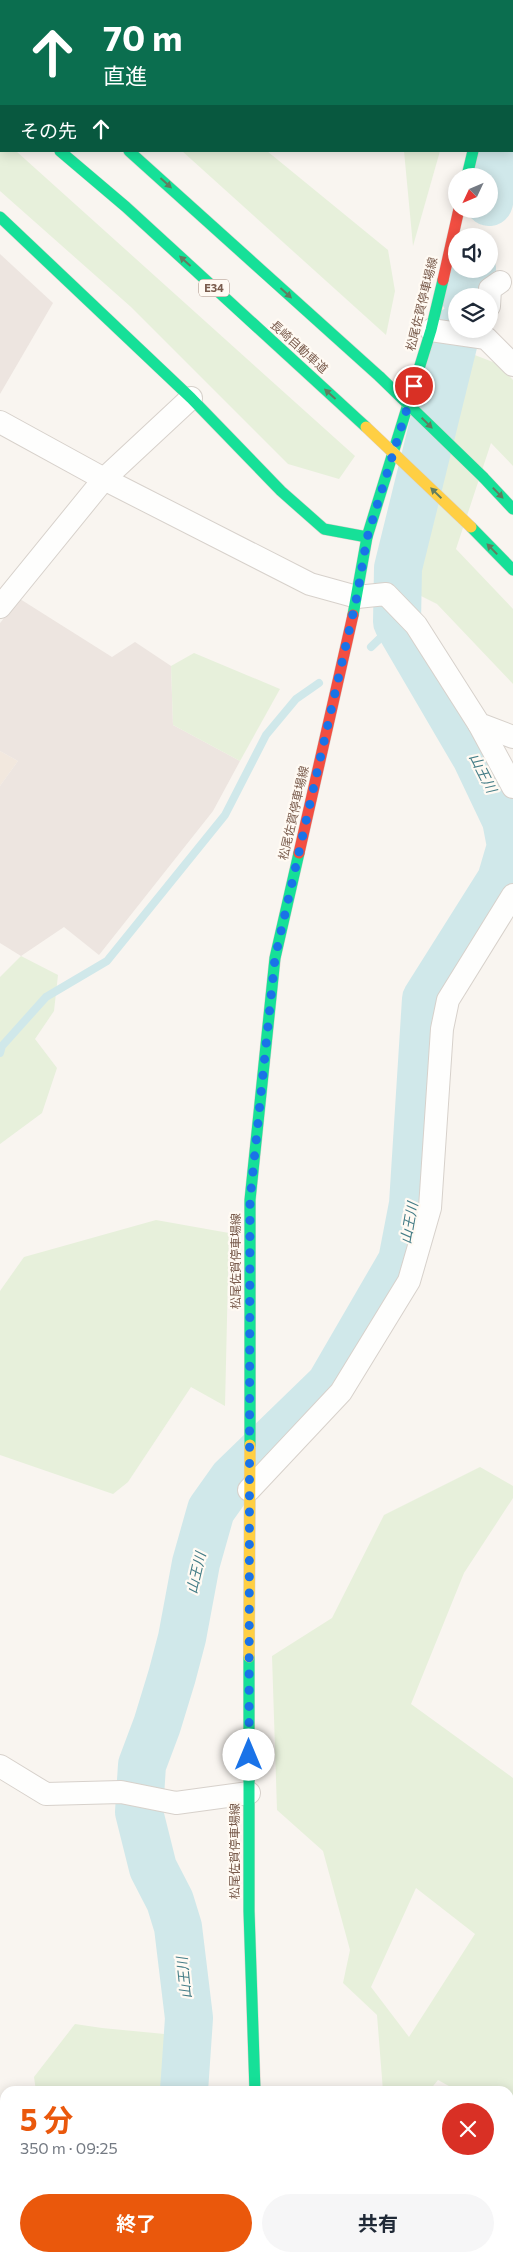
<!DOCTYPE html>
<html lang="ja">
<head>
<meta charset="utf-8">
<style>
  :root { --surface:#fff; --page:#f6f6f7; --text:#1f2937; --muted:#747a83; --accent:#ea580c }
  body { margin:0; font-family:Commissioner,"Noto Sans JP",sans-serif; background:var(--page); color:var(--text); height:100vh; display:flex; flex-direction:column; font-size:19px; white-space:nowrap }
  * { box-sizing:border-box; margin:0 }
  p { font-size:16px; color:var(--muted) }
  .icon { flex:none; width:28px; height:28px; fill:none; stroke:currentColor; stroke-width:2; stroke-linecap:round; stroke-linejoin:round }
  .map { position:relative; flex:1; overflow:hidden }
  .panel { position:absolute; left:0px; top:2086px; width:514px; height:176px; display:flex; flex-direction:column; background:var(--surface); border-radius:15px 15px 0 0; box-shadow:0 2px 12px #0003 }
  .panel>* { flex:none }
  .top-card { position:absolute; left:0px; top:0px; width:514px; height:152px; box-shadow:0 2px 12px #0003; background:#0b6e4f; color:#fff; overflow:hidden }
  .needle { width:32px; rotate:226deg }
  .buttons { position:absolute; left:448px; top:168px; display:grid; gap:10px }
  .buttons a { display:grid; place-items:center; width:50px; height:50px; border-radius:50%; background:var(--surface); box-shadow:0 2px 12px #0003; font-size:25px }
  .pin { position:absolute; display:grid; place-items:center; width:42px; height:42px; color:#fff; margin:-21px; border:2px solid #fff; border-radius:50%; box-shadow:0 1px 5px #0007 }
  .me { position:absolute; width:55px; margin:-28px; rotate:0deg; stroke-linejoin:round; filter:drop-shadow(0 0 4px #0008) }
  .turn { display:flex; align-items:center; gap:18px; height:105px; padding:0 20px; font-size:22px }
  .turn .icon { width:65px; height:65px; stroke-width:2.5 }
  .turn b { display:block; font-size:35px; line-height:42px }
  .then { display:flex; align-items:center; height:48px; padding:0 20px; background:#0003; gap:10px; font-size:19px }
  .round { display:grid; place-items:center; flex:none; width:52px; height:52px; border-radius:26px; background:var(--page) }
  .overview { display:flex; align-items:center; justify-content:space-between; height:85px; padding:0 20px }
  h1 { font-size:30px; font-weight:700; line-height:38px; color:var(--accent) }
  .button { display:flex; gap:10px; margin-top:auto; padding:10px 20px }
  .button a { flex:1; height:58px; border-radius:30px; background:var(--accent); color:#fff; font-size:20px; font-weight:700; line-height:58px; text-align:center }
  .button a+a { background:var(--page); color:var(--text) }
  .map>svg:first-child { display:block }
  .residential { fill:#f2e8de }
  .industrial { fill:#ede5e0 }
  .green { fill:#e7f0db; fill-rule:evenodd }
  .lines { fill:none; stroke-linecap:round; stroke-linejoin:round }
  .stream { stroke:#d0e8ea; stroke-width:8 }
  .river { stroke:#d0e8ea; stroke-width:48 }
  .street-tunnel { stroke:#d9cfc7; stroke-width:22; stroke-dasharray:22 11; stroke-linecap:butt }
  .street-casing { stroke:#d7d1cb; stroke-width:24 }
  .fast-casing { stroke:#d9d2cb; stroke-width:12 }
  .slow-casing { stroke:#d9d2cb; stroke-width:12 }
  .jam-casing { stroke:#d9d2cb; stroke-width:12 }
  .street { stroke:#fefefd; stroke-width:22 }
  .fast { stroke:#16e098; stroke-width:11 }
  .slow { stroke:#ffcf43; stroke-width:11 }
  .jam { stroke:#f24e42; stroke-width:11 }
  .fast-bridge-casing { stroke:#dad1cc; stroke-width:12; stroke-linecap:butt }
  .slow-bridge-casing { stroke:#dad1cc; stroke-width:12; stroke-linecap:butt }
  .fast-bridge { stroke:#16e098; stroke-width:11 }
  .slow-bridge { stroke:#ffcf43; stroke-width:11 }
  .oneway { fill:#617d60 }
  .route { stroke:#1a73e8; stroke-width:9; stroke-dasharray:0 16.2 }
  .labels { text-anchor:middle; stroke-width:4.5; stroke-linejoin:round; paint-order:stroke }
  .shield { fill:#fffaf3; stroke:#a28b7f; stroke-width:1 }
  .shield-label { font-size:11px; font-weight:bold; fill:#7a5c4d }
  .street-label { font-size:12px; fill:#7a5c4d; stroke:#fffaf3 }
  .water-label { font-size:14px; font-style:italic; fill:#437c86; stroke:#fffaf3 }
</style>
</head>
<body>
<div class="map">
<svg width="513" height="2262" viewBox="0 0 513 2262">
  <rect width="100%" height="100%" fill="#f9f5f0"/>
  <!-- residential -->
  <polygon class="residential" points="0,751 18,761 0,786"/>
  <!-- industrial -->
  <g class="industrial">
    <polygon points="0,254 53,303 0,394"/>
    <polygon points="20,599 112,657 135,642 171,666 173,725 240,761 213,811 99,955 64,927 21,956 0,943 0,786 18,761 0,751 0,623"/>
  </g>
  <!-- green -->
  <g class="green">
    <polygon points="0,137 1,151 16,151 355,456 339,479 288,464 131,307 0,191"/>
    <polygon points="182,151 267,151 388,250 395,291 386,335"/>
    <polygon points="404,151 440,151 413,246"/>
    <polygon points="467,352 498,364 513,380 513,466 491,443 456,549 513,609 513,684 437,604 407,589"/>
    <polygon points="194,653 280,689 240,761 173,725 171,666"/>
    <polygon points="21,956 58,975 54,1011 35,1039 57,1068 42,1113 0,1144 0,977"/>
    <polygon points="156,1220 229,1233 225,1406 191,1387 128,1482 113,1494 0,1455 0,1291 24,1257"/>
    <path d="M 480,1467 L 513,1486 L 513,1498 L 464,1573 L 411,1704 L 513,1778 L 513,2122 L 509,2120 L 509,2091 L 458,2091 L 438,2080 L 429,2091 L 383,2091 L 377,2015 L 343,1983 L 350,1950 L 323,1851 L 277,1810 L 272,1656 L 332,1618 L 384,1515 ZM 416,1888 L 475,1934 L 409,2037 L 371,1987 Z"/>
    <polygon points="75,2024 102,2028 175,2035 171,2091 36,2091 34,2077"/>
    <rect x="60" y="2258" width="99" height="4"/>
  </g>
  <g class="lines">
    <!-- stream -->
    <g class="stream">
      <polyline points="371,647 397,622"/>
      <polyline points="0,1053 2,1046 46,997 107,961 225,815 266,735 296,699 319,683"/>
    </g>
    <!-- river -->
    <g class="river">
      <polyline points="512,106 513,104"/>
      <polyline points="489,202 501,151"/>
      <polyline points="465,296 472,269"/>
      <polyline points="184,2091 189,2018 178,1927 170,1901 153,1868 139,1812 142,1765 157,1725 172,1676 182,1638 196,1563 211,1510 233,1479 330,1385 402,1261 413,1204 426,999 501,880 511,846 506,820 476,757 397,622 398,568 457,329"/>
      <polyline points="177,2262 177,2258"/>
    </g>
    <!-- street-tunnel -->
    <polyline class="street-tunnel" points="32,1 33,0"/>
    <!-- street casing -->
    <g class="street-casing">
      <g id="street">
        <polyline points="489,306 490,289 500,282"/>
        <polyline points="431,330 486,338 513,365"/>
        <polyline points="0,422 104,479 310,584 357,597 386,594 416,625 479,724 513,737"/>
        <polyline points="0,607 104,479 191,398"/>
        <polyline points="479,724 513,787"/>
        <polyline points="249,1490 341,1392 409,1281 430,1208 442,1029 448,1000 513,895"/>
        <polyline points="0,1766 46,1794 121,1792 176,1803 249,1793"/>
      </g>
    </g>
    <!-- fast casing -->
    <g class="fast-casing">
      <g id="fast">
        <polyline points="0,42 1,43"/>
        <polyline points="0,100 1,101"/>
        <polyline points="60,151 126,207 366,427"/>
        <polyline points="129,151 380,377"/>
        <polyline points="467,176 473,151"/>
        <polyline points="0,217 191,398 281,491 324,529 367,537"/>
        <polyline points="483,477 513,509"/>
        <polyline points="471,527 513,570"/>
        <polyline points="353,615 367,537 431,330 443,280"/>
        <polyline points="250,1445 250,1200 275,958 299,853"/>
        <polyline points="249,1657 249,1911 255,2091"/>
        <polyline points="285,2258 289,2262"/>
      </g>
    </g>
    <!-- slow casing -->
    <g class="slow-casing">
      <polyline id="slow" points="249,1657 250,1445"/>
    </g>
    <!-- jam casing -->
    <g class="jam-casing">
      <g id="jam">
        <polyline points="507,1 508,0"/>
        <polyline points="443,280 459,209"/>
        <polyline points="299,853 353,615"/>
      </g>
    </g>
    <!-- street -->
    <use href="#street" class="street"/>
    <!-- fast -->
    <use href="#fast" class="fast"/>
    <!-- slow -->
    <use href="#slow" class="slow"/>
    <!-- jam -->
    <use href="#jam" class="jam"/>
    <!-- fast-bridge casing -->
    <g class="fast-bridge-casing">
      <polyline id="fast-bridge" points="380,377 483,477"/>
    </g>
    <!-- slow-bridge casing -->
    <g class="slow-bridge-casing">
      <polyline id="slow-bridge" points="366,427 471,527"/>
    </g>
    <!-- fast-bridge -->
    <use href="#fast-bridge" class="fast-bridge"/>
    <!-- slow-bridge -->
    <use href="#slow-bridge" class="slow-bridge"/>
  </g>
  <!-- one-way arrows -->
  <defs><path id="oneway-solid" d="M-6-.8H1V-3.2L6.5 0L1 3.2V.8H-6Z" transform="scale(1.25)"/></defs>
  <g class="oneway">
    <use href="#oneway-solid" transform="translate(166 183) rotate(42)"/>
    <use href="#oneway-solid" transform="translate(185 261) rotate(-138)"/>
    <use href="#oneway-solid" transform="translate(286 293) rotate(42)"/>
    <use href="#oneway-solid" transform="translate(330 394) rotate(-138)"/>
    <use href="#oneway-solid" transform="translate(427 423) rotate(44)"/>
    <use href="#oneway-solid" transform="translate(436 493) rotate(-136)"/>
    <use href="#oneway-solid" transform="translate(498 493) rotate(46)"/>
    <use href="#oneway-solid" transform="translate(492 549) rotate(-134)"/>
  </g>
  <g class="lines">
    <!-- route -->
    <polyline class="route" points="249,1755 250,1200 275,958 357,596 367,538 414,386"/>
  </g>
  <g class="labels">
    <!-- shield labels -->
    <rect class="shield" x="199" y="279.5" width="30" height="17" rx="4"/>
    <g class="shield-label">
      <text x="214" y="292">E34</text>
    </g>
    <!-- street labels -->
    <g class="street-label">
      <text transform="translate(422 304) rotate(-76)" y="4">松尾佐賀停車場線</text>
      <text transform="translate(299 347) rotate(42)" y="4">長崎自動車道</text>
      <text transform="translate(294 813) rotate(-77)" y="4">松尾佐賀停車場線</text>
      <text transform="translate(236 1261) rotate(-90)" y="4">松尾佐賀停車場線</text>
      <text transform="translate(235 1851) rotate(-90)" y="4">松尾佐賀停車場線</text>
    </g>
    <!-- water labels -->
    <g class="water-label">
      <text transform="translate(483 773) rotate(63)" y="5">山王川</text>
      <text transform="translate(409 1223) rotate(-80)" y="5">山王川</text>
      <text transform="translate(196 1573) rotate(-77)" y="5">山王川</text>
      <text transform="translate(184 1978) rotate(-96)" y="5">山王川</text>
    </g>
  </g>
</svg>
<div class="buttons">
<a><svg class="needle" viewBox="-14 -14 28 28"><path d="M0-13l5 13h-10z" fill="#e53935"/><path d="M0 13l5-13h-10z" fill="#747a83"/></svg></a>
<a><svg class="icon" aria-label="sound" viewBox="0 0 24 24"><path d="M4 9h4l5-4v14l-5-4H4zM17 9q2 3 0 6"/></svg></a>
<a><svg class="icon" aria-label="layers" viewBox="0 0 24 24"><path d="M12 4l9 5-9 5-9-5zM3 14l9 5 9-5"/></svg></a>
</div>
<div class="pin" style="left:414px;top:386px;background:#d93025"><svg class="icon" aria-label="arrive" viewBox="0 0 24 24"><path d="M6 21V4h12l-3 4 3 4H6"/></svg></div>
<svg class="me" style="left:249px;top:1755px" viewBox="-20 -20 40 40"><circle r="19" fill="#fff"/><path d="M0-13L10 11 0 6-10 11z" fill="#1a73e8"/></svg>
<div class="top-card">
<div class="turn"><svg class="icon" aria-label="ahead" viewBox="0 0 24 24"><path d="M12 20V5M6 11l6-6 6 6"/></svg><div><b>70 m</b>直進</div></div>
<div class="then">その先<svg class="icon" aria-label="ahead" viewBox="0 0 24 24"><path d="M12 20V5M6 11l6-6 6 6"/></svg></div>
</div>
<section class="panel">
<div class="overview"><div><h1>5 分</h1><p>350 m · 09:25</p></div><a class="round" style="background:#d93025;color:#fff"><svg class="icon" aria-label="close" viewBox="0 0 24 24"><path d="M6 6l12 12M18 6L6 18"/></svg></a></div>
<div class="button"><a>終了</a><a>共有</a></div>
</section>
</div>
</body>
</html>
